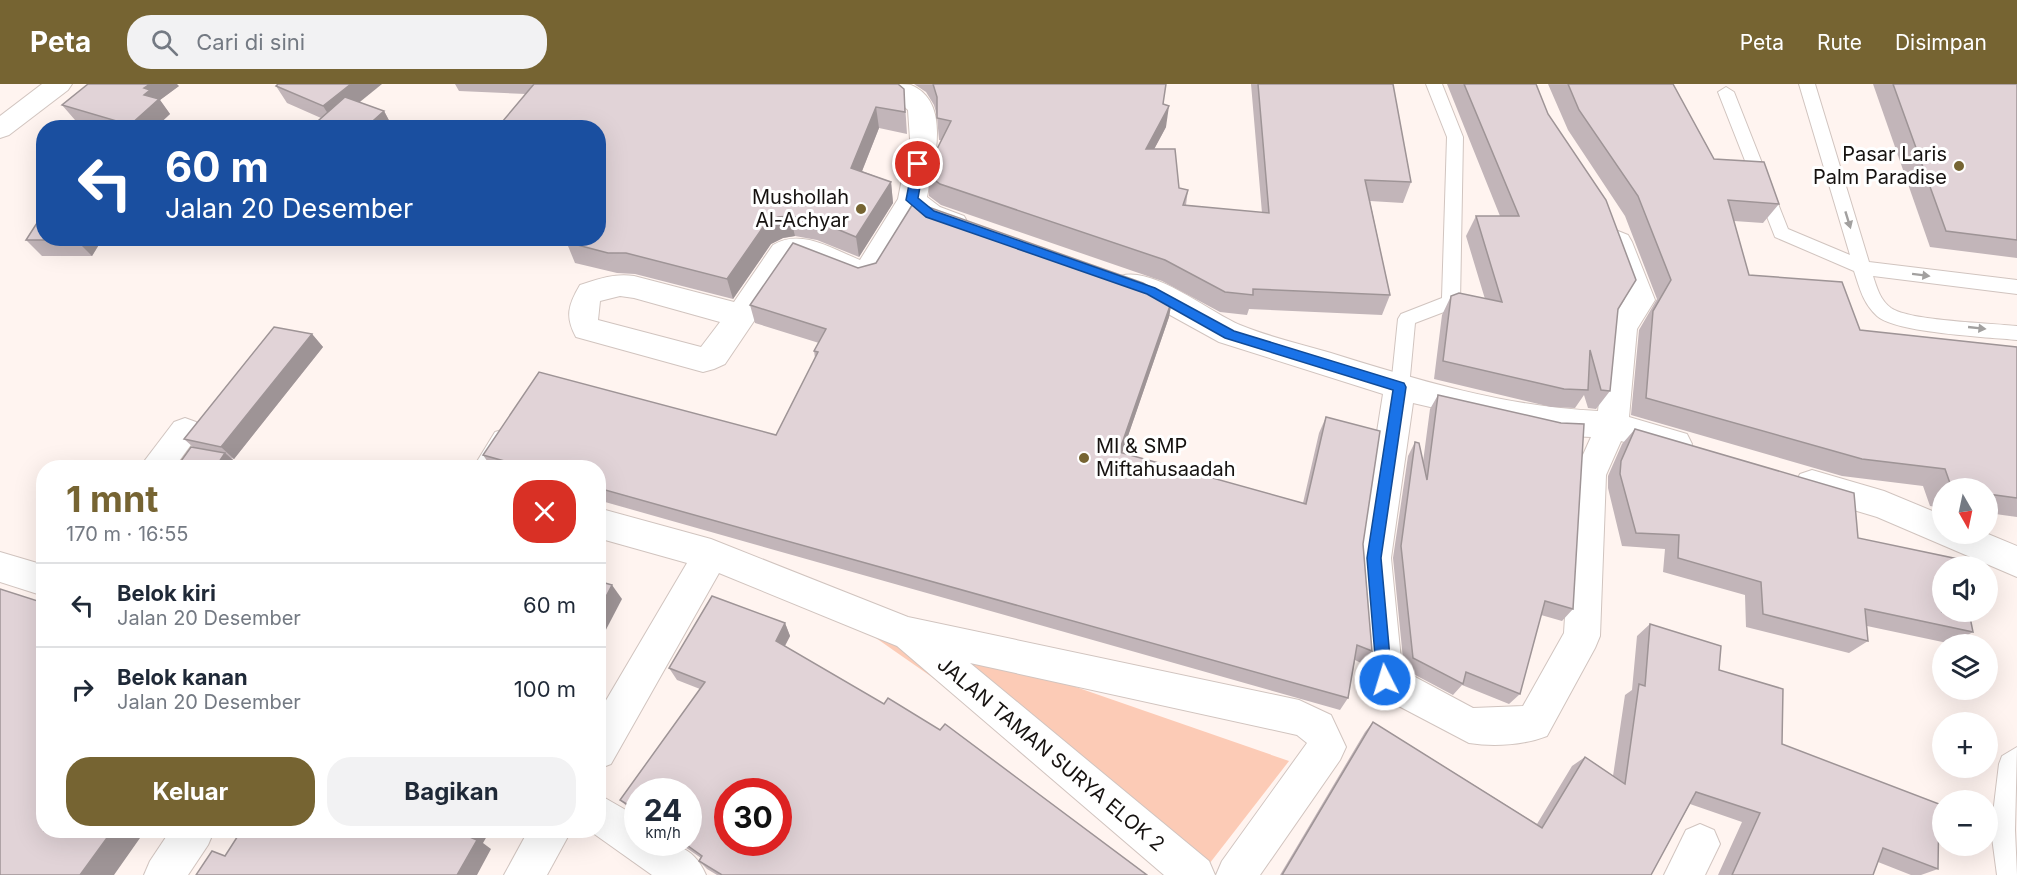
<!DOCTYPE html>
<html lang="id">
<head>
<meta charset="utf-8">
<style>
  :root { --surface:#fff; --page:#f2f2f3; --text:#1f2937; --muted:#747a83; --line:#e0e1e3; --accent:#766432 }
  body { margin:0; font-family:Inter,sans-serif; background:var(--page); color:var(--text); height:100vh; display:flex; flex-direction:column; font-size:22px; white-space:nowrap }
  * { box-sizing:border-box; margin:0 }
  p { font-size:20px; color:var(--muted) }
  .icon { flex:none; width:33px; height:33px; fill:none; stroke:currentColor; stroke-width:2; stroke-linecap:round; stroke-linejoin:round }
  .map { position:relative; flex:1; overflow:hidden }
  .panel { position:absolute; left:36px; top:376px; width:570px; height:378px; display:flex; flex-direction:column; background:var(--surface); border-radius:24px; box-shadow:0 6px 24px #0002 }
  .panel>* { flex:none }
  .guide { position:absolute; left:36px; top:36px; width:570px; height:126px; border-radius:24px; box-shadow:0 6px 24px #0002; background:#1a4fa0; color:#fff; overflow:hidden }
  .needle { width:39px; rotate:171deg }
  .buttons { position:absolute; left:1932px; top:394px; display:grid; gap:12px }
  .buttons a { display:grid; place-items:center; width:66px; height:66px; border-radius:50%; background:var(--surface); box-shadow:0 6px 24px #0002; font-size:30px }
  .speed { position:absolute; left:624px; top:694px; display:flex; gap:12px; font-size:30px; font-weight:700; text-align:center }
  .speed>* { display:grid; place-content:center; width:78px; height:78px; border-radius:50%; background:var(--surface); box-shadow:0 6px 24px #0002; line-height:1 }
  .speed small { font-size:15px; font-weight:400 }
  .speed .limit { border:9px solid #d22; background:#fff; color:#111 }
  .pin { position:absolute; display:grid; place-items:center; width:51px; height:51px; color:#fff; margin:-26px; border:3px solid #fff; border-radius:50%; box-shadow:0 2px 6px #0007 }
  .me { position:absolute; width:66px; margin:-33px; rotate:355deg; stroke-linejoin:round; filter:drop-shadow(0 0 4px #0008) }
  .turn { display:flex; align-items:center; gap:21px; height:126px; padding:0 30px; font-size:27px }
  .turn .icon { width:78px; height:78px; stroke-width:2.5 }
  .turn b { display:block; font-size:42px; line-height:51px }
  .round { display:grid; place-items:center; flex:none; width:63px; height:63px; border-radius:24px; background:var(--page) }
  .headline { display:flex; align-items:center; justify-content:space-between; height:102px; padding:0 30px }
  h1 { font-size:36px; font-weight:700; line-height:45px; color:var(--accent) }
  .action { display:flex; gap:12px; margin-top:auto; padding:12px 30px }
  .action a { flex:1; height:69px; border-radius:24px; background:var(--accent); color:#fff; font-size:24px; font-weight:700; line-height:69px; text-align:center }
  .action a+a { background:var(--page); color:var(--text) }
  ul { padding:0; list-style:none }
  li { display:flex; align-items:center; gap:18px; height:84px; padding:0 30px; border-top:2px solid var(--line) }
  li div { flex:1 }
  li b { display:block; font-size:22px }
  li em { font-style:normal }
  header { display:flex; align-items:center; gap:36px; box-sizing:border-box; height:84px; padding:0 30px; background:var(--accent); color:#fff }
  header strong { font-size:28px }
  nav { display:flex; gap:33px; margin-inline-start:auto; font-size:21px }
  .search { width:420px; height:54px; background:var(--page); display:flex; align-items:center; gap:15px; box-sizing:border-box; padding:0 21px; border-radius:24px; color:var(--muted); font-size:22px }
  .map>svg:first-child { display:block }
  .green { fill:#fccbb6 }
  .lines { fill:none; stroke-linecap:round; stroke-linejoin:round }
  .service-casing { stroke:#d1c4bf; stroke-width:2 }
  .minor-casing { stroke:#d1c4bf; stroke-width:2 }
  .service { fill:#fff; fill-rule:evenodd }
  .minor { fill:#fff; fill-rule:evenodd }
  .wall { fill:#c2b5b9 }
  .shaded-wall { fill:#9e9496 }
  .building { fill:#e1d3d7; stroke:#9e9496; stroke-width:1.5; fill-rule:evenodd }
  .oneway { fill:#a2a09f }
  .route { fill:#1a73e8; stroke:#114b97; stroke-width:1.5 }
  .poi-dot { fill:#766432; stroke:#fff; stroke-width:2 }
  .labels { text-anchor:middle; stroke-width:6; stroke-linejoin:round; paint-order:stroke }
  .poi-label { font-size:20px; fill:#161210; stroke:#fff; text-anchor:end }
  .street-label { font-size:20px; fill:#161210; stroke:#fff }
</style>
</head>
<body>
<header>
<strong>Peta</strong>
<div class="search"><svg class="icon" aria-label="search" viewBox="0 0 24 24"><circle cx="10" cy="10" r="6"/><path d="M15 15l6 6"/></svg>Cari di sini</div>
<nav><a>Peta</a><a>Rute</a><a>Disimpan</a></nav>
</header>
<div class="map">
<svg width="2017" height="791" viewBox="0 0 2017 791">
  <rect width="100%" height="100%" fill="#fff4f0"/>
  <!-- green -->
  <polygon class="green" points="817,513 1289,677 1206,784"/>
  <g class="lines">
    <!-- service casing -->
    <g class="service-casing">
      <g id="service">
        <polygon points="1426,0 1442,0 1463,53 1460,218 1457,223 1415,239 1409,303 1407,308 1400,310 1393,308 1391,303 1398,235 1401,230 1442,214 1447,53"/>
        <path d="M 1799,0 L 1815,0 L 1869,178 L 2017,196 L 2017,210 L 1873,192 C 1877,204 1880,216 1891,224 C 1910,237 1990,239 2017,242 L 2017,256 C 1988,253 1896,249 1877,232 C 1863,219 1860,205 1854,187 L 1775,153 L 1718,8 L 1726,3 L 1734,8 L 1788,145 L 1850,171 Z"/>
        <polygon points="502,346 509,348 512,354 493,384 473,384 495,348"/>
        <polygon points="2017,663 2015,746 2017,791 1997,791 1991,746 1999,680 2002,672"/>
      </g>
    </g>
    <!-- minor casing -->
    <g class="minor-casing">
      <g id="minor">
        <polygon points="42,0 72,0 68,6 9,51 0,54 0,32"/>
        <path d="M 878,0 C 887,0 903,0 911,1 C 953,19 933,80 927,113 L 940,123 L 964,132 L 968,139 L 964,146 L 954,149 L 915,134 L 878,195 L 862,200 L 796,175 L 725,280 L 714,285 L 703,288 L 576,253 C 565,233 568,221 580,201 C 598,195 615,189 634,192 L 734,218 L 773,161 C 801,144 832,165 860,176 L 898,115 L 910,55 L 908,26 ZM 620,212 L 634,214 L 720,238 L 701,263 L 598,236 L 600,217 Z"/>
        <path d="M 1618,147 L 1628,151 L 1632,158 L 1655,216 L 1637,245 L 1629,333 L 1687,350 L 1692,360 L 1687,370 L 1676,373 L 1621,357 L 1606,391 L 1600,552 L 1595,564 L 1547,652 C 1524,661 1494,663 1469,659 L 1372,608 L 1367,596 L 1357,474 L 1383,310 L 1219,258 L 1141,215 L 1121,208 L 1116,200 L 1121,192 C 1153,182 1209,228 1240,241 C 1269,253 1301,260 1331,269 C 1417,296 1507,323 1598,327 L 1607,244 L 1625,215 L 1604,158 L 1608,151 ZM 1413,319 L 1551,351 L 1591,353 L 1574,391 L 1564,549 L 1523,622 L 1473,624 L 1402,586 L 1391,474 Z"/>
        <polygon points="185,334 196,338 201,347 174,384 139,384 174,338"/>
        <polygon points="1812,386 1884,407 1942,431 1942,450 1988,450 2017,462 2017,493 1877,433 1800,410 1795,400 1800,390"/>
        <polygon points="598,424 711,455 908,533 1299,616 1331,631 1346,663 1340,676 1260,791 1216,791 1222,777 1307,659 1297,651 970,579 1209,777 1215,791 1164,791 897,562 719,489 611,680 598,685 598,630 687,479 598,454"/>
        <polygon points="0,468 44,481 44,512 0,498"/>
        <path d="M 598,710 L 638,733 L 638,759 C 669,759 692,758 706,791 L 652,791 L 590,747 L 598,747 Z"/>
        <polygon points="1700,740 1714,746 1720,760 1705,791 1664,791 1686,746"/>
        <polygon points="170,747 214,747 208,761 188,791 144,791 150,777"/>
        <polygon points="528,747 571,747 547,791 504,791"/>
      </g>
    </g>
    <!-- service -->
    <use href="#service" class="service"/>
    <!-- minor -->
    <use href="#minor" class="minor"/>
  </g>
  <!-- wall -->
  <g class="wall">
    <polygon points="455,0 898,0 904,5 907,50 879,44 862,87 891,98 893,119 859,173 817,156 795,152 783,154 771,160 733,215 635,190 617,189 575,179 568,162 538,154 598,154 526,10 459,7"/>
    <polygon points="914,0 1166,0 1163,20 1166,43 1154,65 1179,104 1188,106 1186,121 1262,129 1251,0 1393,0 1411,98 1403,119 1370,117 1390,211 1382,231 1249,225 1247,231 1220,228 1162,197 941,121 929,112 928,91 941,56 939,56 937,32 934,21 926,8"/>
    <polygon points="1447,0 1536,0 1618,225 1610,307 1596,325 1588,324 1584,311 1575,324 1551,323 1434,295 1442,231 1451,212 1485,215 1466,152 1476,132 1500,132"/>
    <polygon points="1548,0 1673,0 1714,75 1779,120 1763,139 1734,137 1749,191 1860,246 2017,263 2017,433 1988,429 1988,405 1942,405 1942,424 1930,422 1923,402 1842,392 1631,331 1639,246 1657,215 1625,132 1568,46"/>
    <polygon points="1873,0 2017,0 2017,174 1930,163"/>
    <polygon points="179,2 160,16 170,30 155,44 101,44 75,36 62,21"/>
    <polygon points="276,2 359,18 384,27 393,44 310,44 321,34 287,19"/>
    <polygon points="44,154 103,154 92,172 42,172 26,156"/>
    <polygon points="858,184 1172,216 1169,233 1122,369 1303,419 1319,349 1326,333 1363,460 1372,567 1363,580 1355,576 1348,614 1340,626 598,416 598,384 492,384 483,371 776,351 815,274 814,267 819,259 755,239 750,221"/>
    <polygon points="312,250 323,263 234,375 231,374 241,383 194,364 184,355"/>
    <polygon points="1438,311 1573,525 1562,537 1541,531 1520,610 1509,620 1462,601 1453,611 1404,585 1393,474 1408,372 1415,358 1423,378 1430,325"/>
    <polygon points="1635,345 1858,454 1973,548 1952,560 1867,542 1868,557 1849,569 1746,543 1745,511 1663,488 1665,465 1622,462 1608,404 1608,392 1622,360"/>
    <polygon points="785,539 790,552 785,562 1147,791 717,791 707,785 699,777 701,774 688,765 677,759 688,759 638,708 638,737 631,731 631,726 620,716 700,605 677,596 669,584"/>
    <polygon points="1650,540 1719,586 1782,660 1938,785 1921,791 1911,791 1878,778 1873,791 1718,791 1742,738 1690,720 1651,791 1280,791 1365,648 1373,638 1537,740 1572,682 1585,673 1613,692 1625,611 1632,606 1637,552"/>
  </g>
  <!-- shaded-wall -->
  <g class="shaded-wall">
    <polygon points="150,0 177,0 179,2 160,16 170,30 155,44 132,44 130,41 144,11 144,4"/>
    <polygon points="351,0 382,0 334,39 323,22"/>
    <polygon points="1169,22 1166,43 1143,86 1146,65"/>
    <polygon points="876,23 879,44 855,105 851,84"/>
    <polygon points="384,27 393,44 365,44"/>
    <polygon points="891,98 893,119 859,173 856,153"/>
    <polygon points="790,132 795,152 783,154 771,160 733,215 727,195 766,139 778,133"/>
    <polygon points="78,154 103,154 92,172 76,156"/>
    <polygon points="1172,216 1169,233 1117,384 1119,368"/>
    <polygon points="312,250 323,263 234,375 221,363"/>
    <polygon points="225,369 241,383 240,384 215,384"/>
    <polygon points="612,501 622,515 598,561 598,528"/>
    <polygon points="785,539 790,552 781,569 776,557"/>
    <polygon points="112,747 135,747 133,751 140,754 114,791 80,791"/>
    <polygon points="470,747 490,747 483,759 491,765 477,791 457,791 467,752"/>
  </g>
  <!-- building -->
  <g class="building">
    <polygon points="88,0 150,0 144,4 150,6 144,11 159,15 130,41 62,21"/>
    <polygon points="278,0 351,0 323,22 276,2"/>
    <polygon points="534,0 898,0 904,5 905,28 876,23 851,84 891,98 856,153 813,135 790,132 778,133 766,139 727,195 626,169 608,169 566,158 568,154 598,154 598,44 497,44"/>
    <polygon points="933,0 1166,0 1163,20 1169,22 1146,65 1175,65 1179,104 1188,106 1183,121 1269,129 1258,0 1393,0 1411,98 1365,96 1390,211 1253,205 1253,211 1225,208 1165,176 940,100 928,91 931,77 951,37 937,34 937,13"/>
    <polygon points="1464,0 1536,0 1548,30 1606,116 1636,196 1618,225 1610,307 1601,306 1590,266 1588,306 1564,305 1443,277 1451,212 1459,209 1502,218 1476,132 1519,132"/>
    <polygon points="1568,0 1673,0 1714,75 1764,78 1779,120 1728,116 1749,191 1842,198 1860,246 2017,263 2017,414 1988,410 1988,405 1952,405 1945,385 1862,375 1646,314 1653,227 1671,196 1638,112 1579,26"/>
    <polygon points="1893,0 2017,0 2017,156 1946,147"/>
    <polygon points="345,13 384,27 365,44 310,44"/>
    <polygon points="914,118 1143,199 1172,216 1119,368 1306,420 1326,333 1380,347 1363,460 1372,567 1357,561 1348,614 598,404 598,384 529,384 483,371 539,288 776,351 818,268 814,267 826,245 750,221 793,159 858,184 876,179"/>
    <polygon points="44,128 44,154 78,154 76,156 26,156"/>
    <polygon points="274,243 312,250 221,363 184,355"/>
    <polygon points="1438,311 1561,339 1584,340 1573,525 1545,517 1520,610 1466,588 1463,600 1413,574 1401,462 1415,358 1419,359 1427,396"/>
    <polygon points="1635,345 1854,409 1858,454 1958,475 1960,483 1942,483 1942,528 1969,528 1973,548 1865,525 1868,557 1763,530 1761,498 1678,474 1679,451 1636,449 1620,390 1621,377"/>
    <polygon points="191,363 225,369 215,384 176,384"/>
    <polygon points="598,497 612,501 598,528"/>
    <polygon points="0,505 44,519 44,747 112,747 80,791 0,791"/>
    <path d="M 712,512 L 785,539 L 776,557 L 884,620 L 888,614 L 940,646 L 945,640 L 1147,791 L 722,791 L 699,777 L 702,772 L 684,759 L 688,759 L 688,708 L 638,708 L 638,734 L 631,731 L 630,722 L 620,716 L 705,598 L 669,584 ZM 728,708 L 778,708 L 778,759 L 728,759 Z"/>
    <polygon points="1650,540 1721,562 1719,586 1783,605 1782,660 1939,720 1938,785 1883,764 1873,791 1732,791 1760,729 1696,708 1651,791 1282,791 1373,638 1542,744 1585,673 1625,700 1639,600 1645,602"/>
    <polygon points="241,747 470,747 467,752 477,756 457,791 196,791 212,767 225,772"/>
  </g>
  <!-- one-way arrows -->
  <defs><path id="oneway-solid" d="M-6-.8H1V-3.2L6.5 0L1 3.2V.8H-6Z" transform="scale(1.5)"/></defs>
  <g class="oneway">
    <use href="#oneway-solid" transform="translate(1848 136) rotate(73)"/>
    <use href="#oneway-solid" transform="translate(1921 191) rotate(7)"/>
    <use href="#oneway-solid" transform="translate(1977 244) rotate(6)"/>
  </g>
  <!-- route -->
  <polygon class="route" points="918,76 924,80 918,114 934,127 1155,204 1234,247 1404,299 1406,303 1381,474 1392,596 1390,601 1379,601 1377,596 1367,474 1393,306 1225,254 1147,210 926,133 906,116 913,80"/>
  <!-- markers -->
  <g class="poi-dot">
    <circle cx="1959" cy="82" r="6"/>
    <circle cx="861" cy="125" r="6"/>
    <circle cx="1084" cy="374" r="6"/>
  </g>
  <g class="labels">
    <!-- poi labels -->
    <g class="poi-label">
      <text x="1947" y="77">Pasar Laris<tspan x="1947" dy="23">Palm Paradise</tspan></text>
      <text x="849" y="120">Mushollah<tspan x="849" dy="23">Al-Achyar</tspan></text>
      <text x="1096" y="369" text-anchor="start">MI &amp; SMP<tspan x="1096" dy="23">Miftahusaadah</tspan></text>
    </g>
    <!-- street labels -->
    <g class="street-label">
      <text transform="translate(1051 670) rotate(40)" y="7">JALAN TAMAN SURYA ELOK 2</text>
    </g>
  </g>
</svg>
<div class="buttons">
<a><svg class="needle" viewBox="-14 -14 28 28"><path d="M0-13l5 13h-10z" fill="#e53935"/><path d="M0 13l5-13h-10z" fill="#747a83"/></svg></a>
<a><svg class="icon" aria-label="sound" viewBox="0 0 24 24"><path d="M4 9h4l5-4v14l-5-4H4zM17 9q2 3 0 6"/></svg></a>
<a><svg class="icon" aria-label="layers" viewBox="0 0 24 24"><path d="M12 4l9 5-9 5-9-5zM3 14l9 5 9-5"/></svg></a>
<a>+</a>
<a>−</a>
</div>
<div class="speed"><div>24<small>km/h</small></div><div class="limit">30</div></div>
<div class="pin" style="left:918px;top:80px;background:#d93025"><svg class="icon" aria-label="arrive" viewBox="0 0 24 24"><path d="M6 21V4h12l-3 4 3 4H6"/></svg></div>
<svg class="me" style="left:1385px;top:596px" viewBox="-20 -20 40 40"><circle r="17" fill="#1a73e8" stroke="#fff" stroke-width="3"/><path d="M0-11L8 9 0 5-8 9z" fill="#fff"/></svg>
<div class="guide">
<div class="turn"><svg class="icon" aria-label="left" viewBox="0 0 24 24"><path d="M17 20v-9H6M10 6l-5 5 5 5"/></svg><div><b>60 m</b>Jalan 20 Desember</div></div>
</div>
<section class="panel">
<div class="headline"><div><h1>1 mnt</h1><p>170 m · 16:55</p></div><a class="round" style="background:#d93025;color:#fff"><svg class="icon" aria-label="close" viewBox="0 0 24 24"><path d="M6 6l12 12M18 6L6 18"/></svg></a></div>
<ul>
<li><svg class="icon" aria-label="left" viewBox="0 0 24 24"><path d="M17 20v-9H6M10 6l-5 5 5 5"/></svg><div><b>Belok kiri</b><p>Jalan 20 Desember</p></div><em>60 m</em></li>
<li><svg class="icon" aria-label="right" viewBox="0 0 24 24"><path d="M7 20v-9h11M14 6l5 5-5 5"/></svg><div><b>Belok kanan</b><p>Jalan 20 Desember</p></div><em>100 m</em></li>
</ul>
<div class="action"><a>Keluar</a><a>Bagikan</a></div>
</section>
</div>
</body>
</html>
